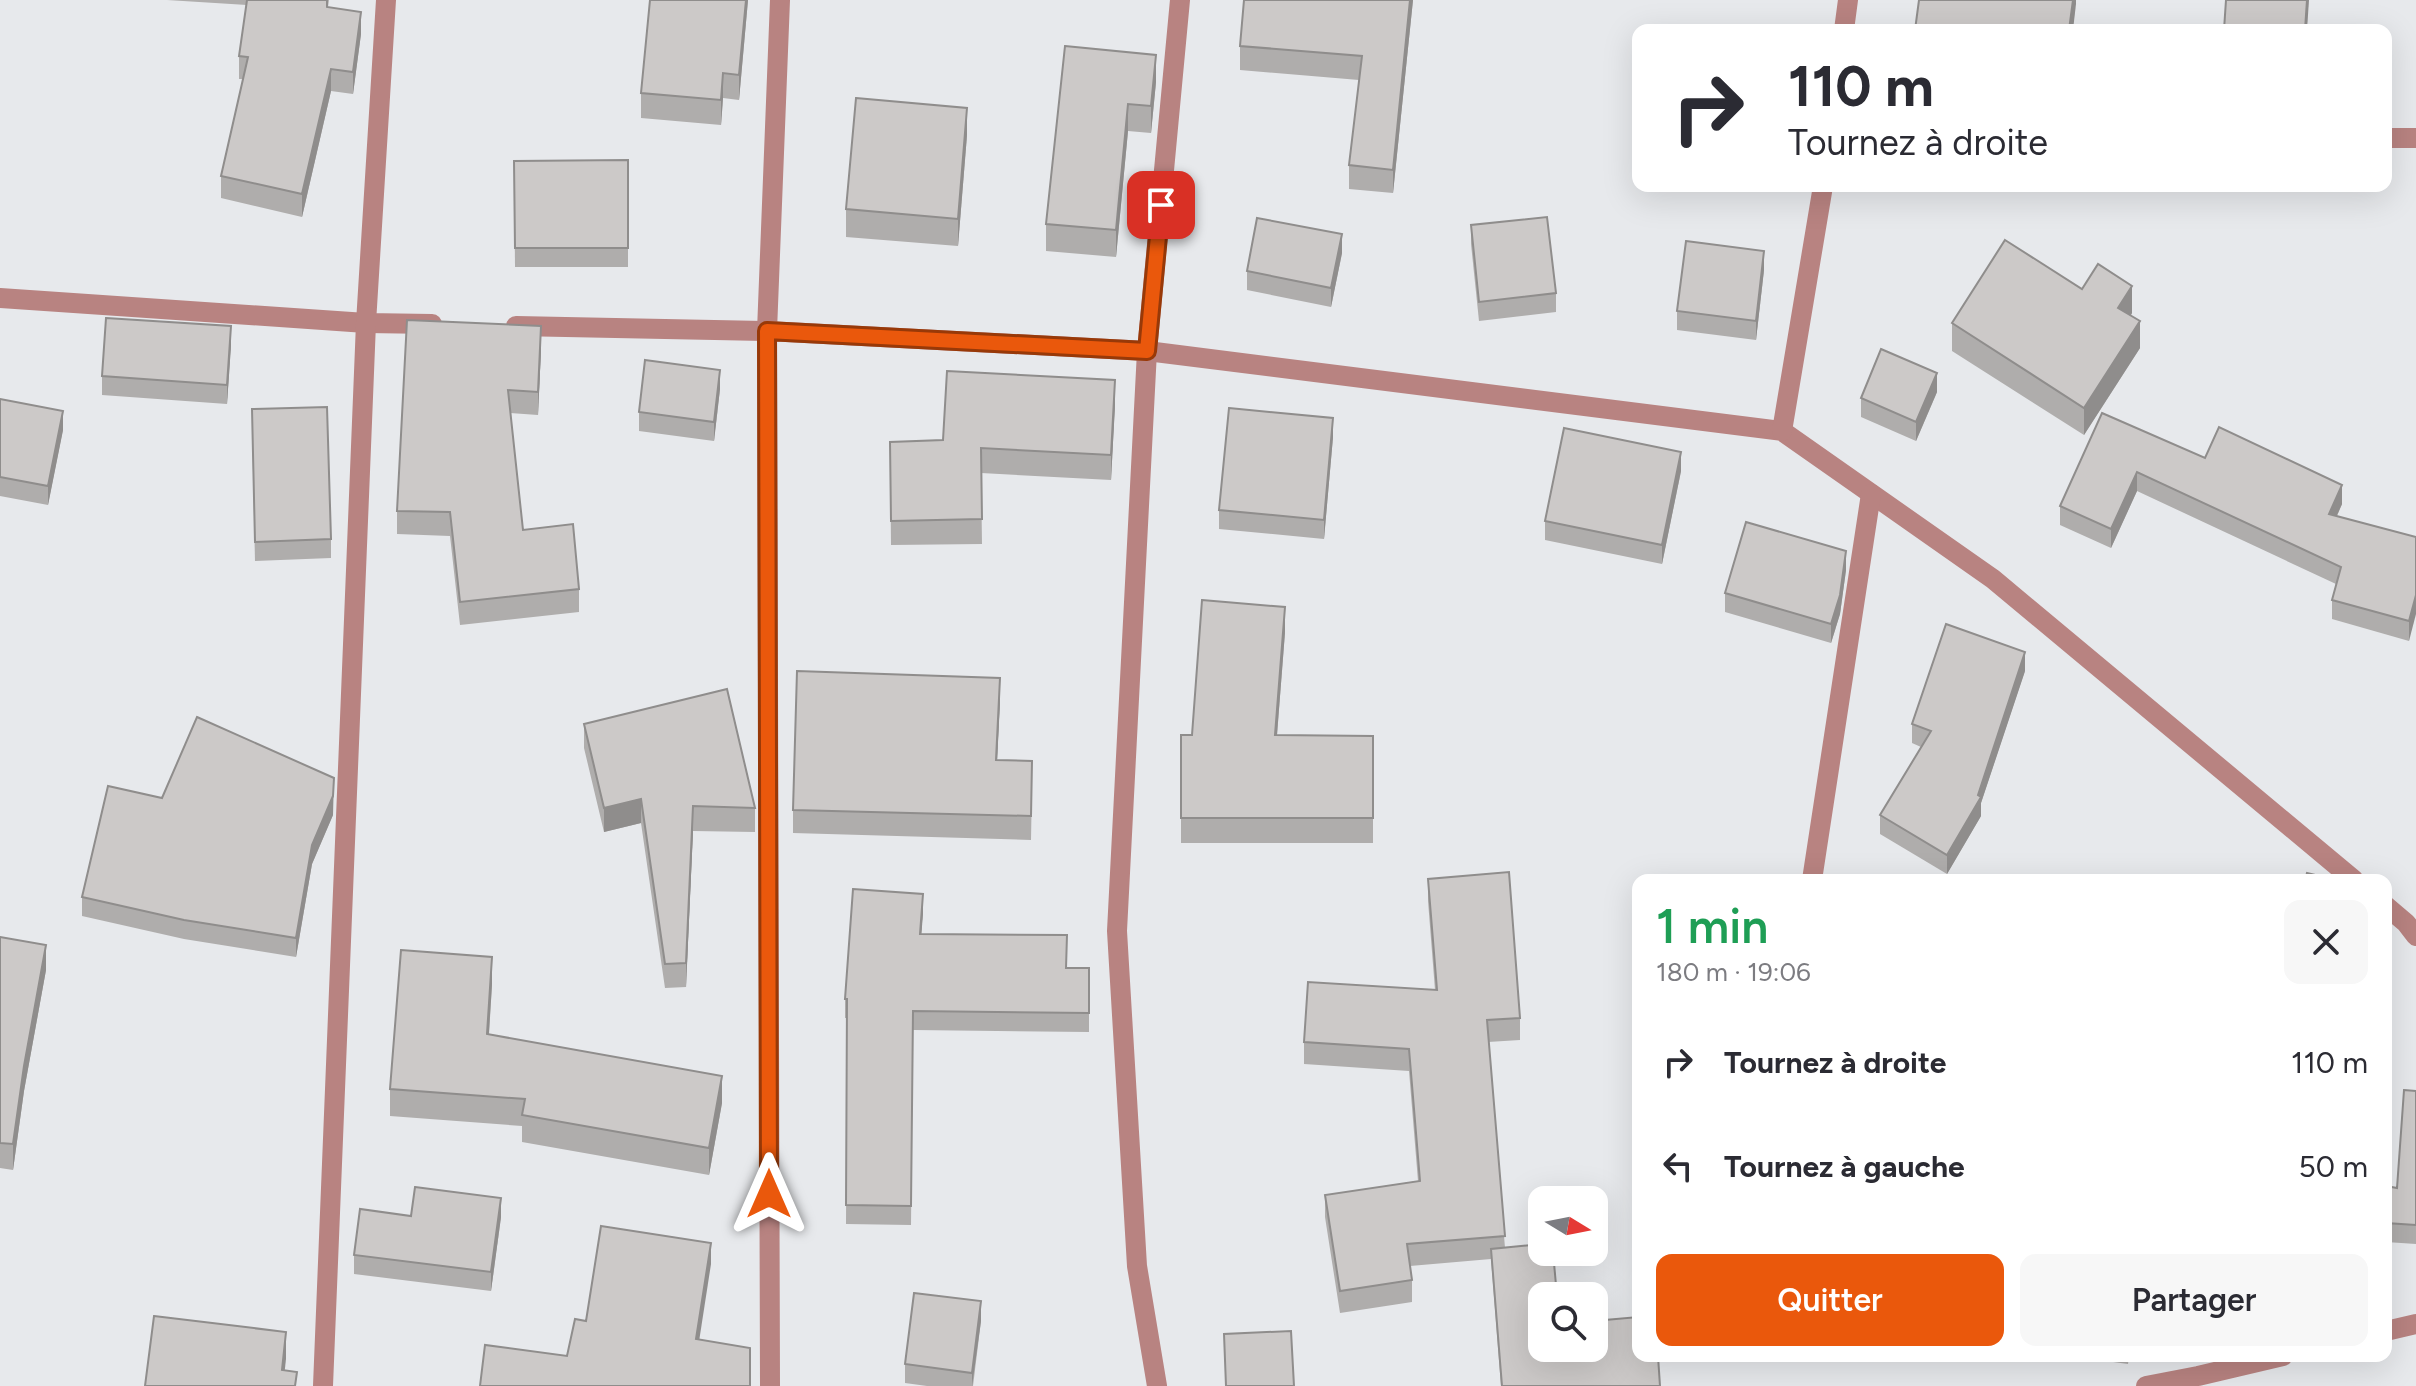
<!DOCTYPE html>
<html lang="fr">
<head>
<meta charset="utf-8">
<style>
  :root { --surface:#fff; --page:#f7f7f7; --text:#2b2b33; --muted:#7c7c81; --accent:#ea580c }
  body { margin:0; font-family:Figtree,sans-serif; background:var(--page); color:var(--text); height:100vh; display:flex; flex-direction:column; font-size:30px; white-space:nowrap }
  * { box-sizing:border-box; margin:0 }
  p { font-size:26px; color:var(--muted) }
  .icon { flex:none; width:44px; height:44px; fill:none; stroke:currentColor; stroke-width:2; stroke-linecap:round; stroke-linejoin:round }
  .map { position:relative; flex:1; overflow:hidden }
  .details { position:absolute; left:1632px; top:874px; width:760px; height:488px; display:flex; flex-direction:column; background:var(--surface); border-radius:16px; box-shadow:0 8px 32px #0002 }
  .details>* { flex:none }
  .banner { position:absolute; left:1632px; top:24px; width:760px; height:168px; border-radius:16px; box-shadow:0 8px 32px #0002; background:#fff; color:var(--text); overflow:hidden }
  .needle { width:52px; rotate:100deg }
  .controls { position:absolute; left:1528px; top:1186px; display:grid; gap:16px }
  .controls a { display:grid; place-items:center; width:80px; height:80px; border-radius:16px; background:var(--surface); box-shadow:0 8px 32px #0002; font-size:40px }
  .pin { position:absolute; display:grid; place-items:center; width:68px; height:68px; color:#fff; margin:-34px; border-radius:16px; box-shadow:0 4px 12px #0006 }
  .me { position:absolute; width:88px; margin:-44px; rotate:0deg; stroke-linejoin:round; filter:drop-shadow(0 0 6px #0008) }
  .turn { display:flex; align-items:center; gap:28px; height:168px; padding:0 24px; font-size:36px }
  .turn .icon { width:104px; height:104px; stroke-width:2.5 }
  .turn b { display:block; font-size:56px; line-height:68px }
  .round { display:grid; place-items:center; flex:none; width:84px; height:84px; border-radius:16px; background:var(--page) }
  .summary { display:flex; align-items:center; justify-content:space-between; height:136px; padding:0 24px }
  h1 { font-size:48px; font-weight:600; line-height:60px; color:#1e9e55 }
  .cta { display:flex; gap:16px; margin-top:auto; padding:16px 24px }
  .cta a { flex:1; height:92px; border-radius:16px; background:var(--accent); color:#fff; font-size:32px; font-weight:600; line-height:92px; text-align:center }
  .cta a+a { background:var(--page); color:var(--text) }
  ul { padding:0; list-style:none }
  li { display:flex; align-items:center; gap:24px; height:104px; padding:0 24px }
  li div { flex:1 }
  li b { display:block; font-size:30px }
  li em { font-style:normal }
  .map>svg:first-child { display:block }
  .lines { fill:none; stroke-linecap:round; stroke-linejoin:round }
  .minor { stroke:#b88381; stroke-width:20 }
  .wall { fill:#afadac }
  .shaded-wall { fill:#8f8d8c }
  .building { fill:#ccc9c8; stroke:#8f8d8c; stroke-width:2 }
  .route-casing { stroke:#983908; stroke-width:20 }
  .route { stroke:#ea580c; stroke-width:14 }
</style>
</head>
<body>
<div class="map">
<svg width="2416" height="1386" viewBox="0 0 2416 1386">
  <rect width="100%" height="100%" fill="#e7e9ec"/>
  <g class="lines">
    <!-- minor -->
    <g class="minor">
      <polyline points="1844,30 1848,0"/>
      <polyline points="2386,138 2416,138"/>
      <polyline points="0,298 366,323 432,324"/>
      <polyline points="516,326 767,331 1147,351 1782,431 1993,579 2354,880"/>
      <polyline points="1782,431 1823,186"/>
      <polyline points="1812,880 1871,494"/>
      <polyline points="2386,906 2406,923 2416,936"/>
      <polyline points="2386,1331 2416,1324"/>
      <polyline points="323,1386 366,323 386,0"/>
      <polyline points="770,1386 767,331 780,0"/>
      <polyline points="1157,1386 1137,1266 1117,931 1147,351 1180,0"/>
      <polyline points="2146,1386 2198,1376 2283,1356"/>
    </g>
  </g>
  <!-- wall -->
  <g class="wall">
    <polygon points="167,0 329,0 328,7 361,34 353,94 331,91 302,217 221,198 221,176 243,79 239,79 239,56 247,5"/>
    <polygon points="650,0 748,0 739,100 723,98 721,125 641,118 641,93"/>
    <polygon points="1244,0 1413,0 1393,193 1349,189 1349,165 1359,80 1240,70 1240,46"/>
    <polygon points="1065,46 1156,82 1151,133 1128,131 1116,257 1046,251 1046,224"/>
    <polygon points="967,135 958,246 846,237 846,209"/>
    <polygon points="628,160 628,267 515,267 514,161"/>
    <polygon points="1471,225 1556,293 1556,312 1479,321 1471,244"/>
    <polygon points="1342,253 1331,307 1247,290 1247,271"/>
    <polygon points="1764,270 1756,340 1677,330 1677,311"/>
    <polygon points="2132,313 2131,315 2140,348 2084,435 1952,351 1952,323"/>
    <polygon points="231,345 227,404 102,395 102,376"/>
    <polygon points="541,350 538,415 510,413 523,530 579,589 579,612 460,625 450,536 397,534 397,511"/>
    <polygon points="720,389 714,441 639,431 639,412"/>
    <polygon points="1937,392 1916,441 1861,417 1861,398"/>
    <polygon points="0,399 63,430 48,505 0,496"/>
    <polygon points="1115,405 1111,480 981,473 982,544 891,545 890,442 943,440"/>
    <polygon points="2102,413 2205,458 2342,504 2337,516 2416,537 2409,641 2332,619 2332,600 2336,584 2137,491 2111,548 2060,525 2060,506"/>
    <polygon points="252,428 331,539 331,558 255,561"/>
    <polygon points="1333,437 1324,539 1219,529 1219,510"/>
    <polygon points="1681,471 1662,564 1545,540 1545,521"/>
    <polygon points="1846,570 1840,614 1831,643 1725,612 1725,593"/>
    <polygon points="1285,632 1277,735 1373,736 1373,843 1181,843 1181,735 1192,735"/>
    <polygon points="2025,671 1981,803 1981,816 1947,874 1880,834 1880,815 1921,747 1912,743 1912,724"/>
    <polygon points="1000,701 997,760 1032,785 1031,840 793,833 793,810"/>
    <polygon points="584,724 755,808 755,832 693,831 686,987 665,988 641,823 604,832 584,748"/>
    <polygon points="162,798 333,815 312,864 296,957 184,939 82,916 82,897"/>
    <polygon points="1428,879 1520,1018 1520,1040 1488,1042 1505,1248 1542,1348 1660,1386 1501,1386 1491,1259 1410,1266 1412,1280 1412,1302 1340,1313 1325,1217 1325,1195 1418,1181 1409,1071 1304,1064 1304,1042 1435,990 1428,901"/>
    <polygon points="923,913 921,934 1067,968 1089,968 1089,1032 913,1030 911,1225 846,1224 847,1018 845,1018 845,999"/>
    <polygon points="0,937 46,970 24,1091 13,1170 0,1168"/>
    <polygon points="492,984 489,1035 722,1103 709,1175 522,1142 522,1126 390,1116 390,1089"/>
    <polygon points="2416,1091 2416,1244 2386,1242 2386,1186 2397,1188"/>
    <polygon points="411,1216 501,1217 491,1291 354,1274 354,1255"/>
    <polygon points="981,1321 973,1386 927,1386 905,1383 905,1364"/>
    <polygon points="2069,1356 2129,1356 2128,1364"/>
  </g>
  <!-- shaded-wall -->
  <g class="shaded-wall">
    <polygon points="746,0 748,0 739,100 739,75"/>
    <polygon points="1410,0 1413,0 1393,193 1393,170"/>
    <polygon points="2073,0 2076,0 2076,4 2073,30 2069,30"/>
    <polygon points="2307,0 2309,0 2307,30 2305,30"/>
    <polygon points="361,12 361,34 353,94 353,72"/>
    <polygon points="1156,55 1156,82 1151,133 1151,106"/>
    <polygon points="331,69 331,91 302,217 302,194"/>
    <polygon points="723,73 723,98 721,125 721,100"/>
    <polygon points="1128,104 1128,131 1116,257 1116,230"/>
    <polygon points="967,108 967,135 958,246 958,219"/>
    <polygon points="1342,234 1342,253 1331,307 1331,288"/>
    <polygon points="1764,251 1764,270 1756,340 1756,321"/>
    <polygon points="2132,286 2132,313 2118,335 2118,308"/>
    <polygon points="2140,321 2140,348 2084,435 2084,408"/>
    <polygon points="231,326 231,345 227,404 227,385"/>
    <polygon points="541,326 541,350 538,415 538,392"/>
    <polygon points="720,370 720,389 714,441 714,422"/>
    <polygon points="1937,373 1937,392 1916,441 1916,422"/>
    <polygon points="1115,380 1115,405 1111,480 1111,455"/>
    <polygon points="63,411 63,430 48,505 48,486"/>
    <polygon points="1333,418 1333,437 1324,539 1324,520"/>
    <polygon points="1681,452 1681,471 1662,564 1662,545"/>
    <polygon points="2137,472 2137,491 2111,548 2111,529"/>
    <polygon points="2342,485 2342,504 2329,533 2329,514"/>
    <polygon points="1846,551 1846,570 1840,614 1831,643 1831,624"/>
    <polygon points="2416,595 2416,614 2409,641 2409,621"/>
    <polygon points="1285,607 1285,632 1275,760 1275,735"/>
    <polygon points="2025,652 2025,671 1981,803 1981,816 1947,874 1947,855 1978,795"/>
    <polygon points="1000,678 1000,701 996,784 996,760"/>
    <polygon points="334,778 333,815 312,864 296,957 296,938 312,845"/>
    <polygon points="641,799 641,823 604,832 604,808"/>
    <polygon points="693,806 693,831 686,987 686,963"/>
    <polygon points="923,894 923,913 920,953 920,934"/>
    <polygon points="2390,900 2390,927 2386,945 2386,918"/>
    <polygon points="46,945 46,970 24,1091 13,1170 13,1144 24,1066"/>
    <polygon points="492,957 492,984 487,1062 487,1034"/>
    <polygon points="722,1076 722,1103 709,1175 709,1148"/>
    <polygon points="501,1198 501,1217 491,1291 491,1272"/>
    <polygon points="711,1243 711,1264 696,1361 696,1339"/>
    <polygon points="981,1301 981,1321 972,1386 972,1373"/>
    <polygon points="286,1332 286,1359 283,1386 282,1370"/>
  </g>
  <!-- building -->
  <g class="building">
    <polygon points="247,0 327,0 327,7 361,12 353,72 331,69 302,194 221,176 248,57 239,56"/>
    <polygon points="650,0 746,0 739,75 723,73 721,100 641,93"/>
    <polygon points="1244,0 1410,0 1393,170 1349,165 1362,56 1240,46"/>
    <polygon points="1919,0 2073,0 2069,30 1915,30"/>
    <polygon points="2226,0 2307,0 2305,30 2224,30"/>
    <polygon points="1065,46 1156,55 1151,106 1128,104 1116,230 1046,224"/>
    <polygon points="856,98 967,108 958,219 846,209"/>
    <polygon points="628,160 628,248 515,248 514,161"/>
    <polygon points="1547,217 1556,293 1479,302 1471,225"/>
    <polygon points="1257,218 1342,234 1331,288 1247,271"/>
    <polygon points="2005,240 2082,289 2098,264 2132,286 2118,308 2140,321 2084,408 1952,323"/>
    <polygon points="1686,241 1764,251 1756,321 1677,311"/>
    <polygon points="106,318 231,326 227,385 102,376"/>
    <polygon points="407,320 541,326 538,392 508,390 523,530 573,524 579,589 460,602 450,512 397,511"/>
    <polygon points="1881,349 1937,373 1916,422 1861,398"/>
    <polygon points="645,360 720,370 714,422 639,412"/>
    <polygon points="947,371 1115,380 1111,455 981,448 982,519 891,521 890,442 943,440"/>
    <polygon points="0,399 63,411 48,486 0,477"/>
    <polygon points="327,407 331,539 255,542 252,409"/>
    <polygon points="1229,408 1333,418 1324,520 1219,510"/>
    <polygon points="2102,413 2205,458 2219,427 2342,485 2329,514 2416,537 2416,595 2409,621 2332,600 2341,567 2137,472 2111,529 2060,506"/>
    <polygon points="1564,428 1681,452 1662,545 1545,521"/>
    <polygon points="1746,522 1846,551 1840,595 1831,624 1725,593"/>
    <polygon points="1202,600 1285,607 1275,735 1373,736 1373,818 1181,818 1181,735 1192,735"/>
    <polygon points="1946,624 2025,652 1978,795 1981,797 1947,855 1880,815 1931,731 1912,724"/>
    <polygon points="797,671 1000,678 996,760 1032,761 1031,816 793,810"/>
    <polygon points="727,689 755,808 693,806 686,963 665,964 641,799 604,808 584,724"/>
    <polygon points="197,717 334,778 333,796 312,845 296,938 184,920 82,897 108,786 162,798"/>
    <polygon points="1509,872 1520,1018 1487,1020 1505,1236 1407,1244 1412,1280 1340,1291 1325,1195 1420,1181 1409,1049 1304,1042 1308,982 1437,990 1428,879"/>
    <polygon points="2307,873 2336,880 2305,880"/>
    <polygon points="853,889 923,894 920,934 1067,935 1066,968 1089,968 1089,1013 913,1011 911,1206 846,1205 847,999 845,999"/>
    <polygon points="2386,896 2390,900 2386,918"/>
    <polygon points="0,937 46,945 24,1066 13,1144 0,1143"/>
    <polygon points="401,950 492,957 487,1034 722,1076 709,1148 522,1115 525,1099 390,1089"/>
    <polygon points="2404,1090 2416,1091 2416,1225 2386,1223 2386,1186 2397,1188"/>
    <polygon points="415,1187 501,1198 491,1272 354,1255 360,1209 411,1216"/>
    <polygon points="601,1226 711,1243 696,1339 750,1348 750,1386 480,1386 485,1345 567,1356 575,1319 586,1321"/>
    <polygon points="1542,1244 1542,1252 1553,1252 1557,1296 1542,1296 1542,1348 1594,1348 1594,1321 1638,1317 1638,1356 1658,1356 1660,1386 1502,1386 1491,1249"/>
    <polygon points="914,1293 981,1301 972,1373 905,1364"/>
    <polygon points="154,1316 286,1332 282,1370 297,1372 295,1386 145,1386"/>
    <polygon points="1291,1331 1294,1386 1226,1386 1224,1334"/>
  </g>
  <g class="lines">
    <!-- route casing -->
    <g class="route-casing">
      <polyline id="route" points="769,1194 767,331 1147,351 1161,205"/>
    </g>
    <!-- route -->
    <use href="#route" class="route"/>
  </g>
</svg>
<div class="controls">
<a><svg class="needle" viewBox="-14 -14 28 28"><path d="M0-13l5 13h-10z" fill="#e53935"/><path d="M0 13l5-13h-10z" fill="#7c7c81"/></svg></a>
<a><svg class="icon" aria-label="search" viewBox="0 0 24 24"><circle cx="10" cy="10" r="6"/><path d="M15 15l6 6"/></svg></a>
</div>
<div class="pin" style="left:1161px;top:205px;background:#d93025"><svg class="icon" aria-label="arrive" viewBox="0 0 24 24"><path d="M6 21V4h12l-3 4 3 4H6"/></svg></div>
<svg class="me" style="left:769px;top:1194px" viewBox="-20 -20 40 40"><path d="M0-17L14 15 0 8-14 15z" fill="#ea580c" stroke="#fff" stroke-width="4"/></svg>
<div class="banner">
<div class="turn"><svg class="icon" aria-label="right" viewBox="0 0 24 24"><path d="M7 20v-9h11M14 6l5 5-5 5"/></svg><div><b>110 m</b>Tournez à droite</div></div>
</div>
<section class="details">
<div class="summary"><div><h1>1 min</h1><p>180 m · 19:06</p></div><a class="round"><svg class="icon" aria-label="close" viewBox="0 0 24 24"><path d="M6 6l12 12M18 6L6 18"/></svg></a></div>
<ul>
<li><svg class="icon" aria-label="right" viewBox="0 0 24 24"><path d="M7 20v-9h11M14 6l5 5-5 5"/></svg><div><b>Tournez à droite</b></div><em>110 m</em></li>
<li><svg class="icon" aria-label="left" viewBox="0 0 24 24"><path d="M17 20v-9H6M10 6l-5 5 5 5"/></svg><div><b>Tournez à gauche</b></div><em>50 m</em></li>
</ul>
<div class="cta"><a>Quitter</a><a>Partager</a></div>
</section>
</div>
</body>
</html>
